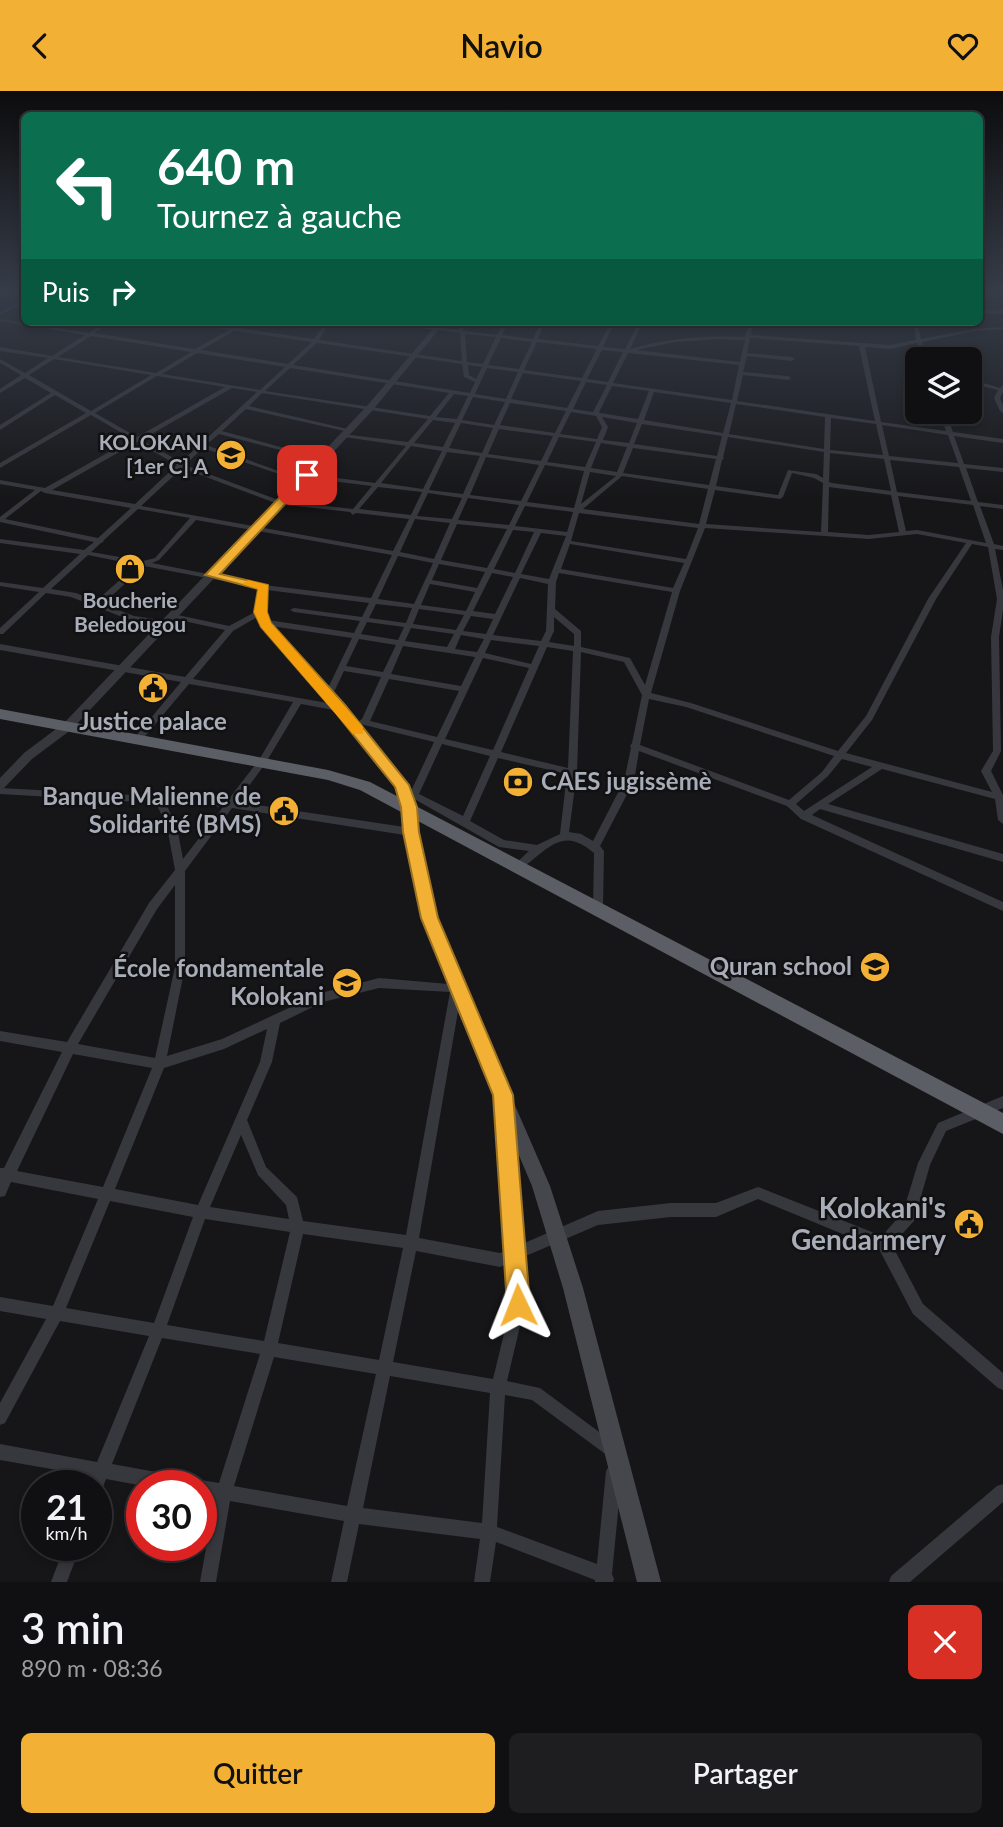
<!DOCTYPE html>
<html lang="fr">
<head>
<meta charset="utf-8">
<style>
  :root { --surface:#101012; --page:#1e1e20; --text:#f1f3f6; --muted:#9c9d9f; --line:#303032; --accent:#f2b134 }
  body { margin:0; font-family:Lato,sans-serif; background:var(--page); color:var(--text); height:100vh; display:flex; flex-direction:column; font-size:26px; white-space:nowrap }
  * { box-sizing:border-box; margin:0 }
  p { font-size:23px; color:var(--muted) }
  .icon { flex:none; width:38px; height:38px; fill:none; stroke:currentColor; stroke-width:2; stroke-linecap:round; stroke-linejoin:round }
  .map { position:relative; height:1491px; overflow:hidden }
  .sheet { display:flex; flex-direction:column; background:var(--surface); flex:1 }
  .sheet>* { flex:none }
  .banner { position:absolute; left:21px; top:21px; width:962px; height:214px; border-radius:10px; box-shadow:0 4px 10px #0003,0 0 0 2px var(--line); background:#0b6e4f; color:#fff; overflow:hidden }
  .buttons { position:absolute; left:905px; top:256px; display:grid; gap:14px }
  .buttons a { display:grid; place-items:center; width:77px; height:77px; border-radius:10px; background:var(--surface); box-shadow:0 4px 10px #0003,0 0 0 2px var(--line); font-size:35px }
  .speed { position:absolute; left:21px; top:1379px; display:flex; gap:14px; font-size:35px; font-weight:700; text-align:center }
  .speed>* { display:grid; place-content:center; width:91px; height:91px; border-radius:50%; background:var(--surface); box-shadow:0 4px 10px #0003,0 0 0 2px var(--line); line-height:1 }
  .speed small { font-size:18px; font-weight:400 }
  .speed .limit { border:10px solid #d22; background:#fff; color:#111 }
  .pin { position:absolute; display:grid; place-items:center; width:60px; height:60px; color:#fff; margin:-30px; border-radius:14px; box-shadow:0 4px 10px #0006 }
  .me { position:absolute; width:77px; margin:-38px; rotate:358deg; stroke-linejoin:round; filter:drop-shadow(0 0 5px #0008) }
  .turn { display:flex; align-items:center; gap:24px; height:147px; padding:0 21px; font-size:32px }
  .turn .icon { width:91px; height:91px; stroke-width:2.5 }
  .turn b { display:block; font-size:49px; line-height:60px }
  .then { display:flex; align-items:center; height:66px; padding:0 21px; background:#0003; gap:14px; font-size:26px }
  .round { display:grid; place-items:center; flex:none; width:74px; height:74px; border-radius:10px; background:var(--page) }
  .headline { display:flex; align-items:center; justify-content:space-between; height:119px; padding:0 21px }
  h1 { font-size:42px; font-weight:600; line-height:52px }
  .primary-button { display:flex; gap:14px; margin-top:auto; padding:14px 21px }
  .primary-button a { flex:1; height:80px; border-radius:10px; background:var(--accent); color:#111; font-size:28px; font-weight:600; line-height:80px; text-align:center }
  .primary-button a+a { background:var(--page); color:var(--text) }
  header { display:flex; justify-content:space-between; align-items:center; height:91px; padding:0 21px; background:var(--accent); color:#111; font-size:32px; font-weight:600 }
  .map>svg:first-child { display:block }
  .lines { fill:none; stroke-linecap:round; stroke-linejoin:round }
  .minor { fill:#37383d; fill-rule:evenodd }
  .tertiary { fill:#37383d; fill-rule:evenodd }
  .secondary { fill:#45474d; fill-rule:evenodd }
  .trunk { fill:#5b5e65; fill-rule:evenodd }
  .route { fill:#f2b134; stroke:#9d7322; stroke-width:2 }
  .slow { fill:#f59e0b }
  .labels { text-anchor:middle; stroke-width:5; stroke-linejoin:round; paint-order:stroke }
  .far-poi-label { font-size:21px; font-weight:bold; fill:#a8adb8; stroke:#111113; text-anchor:end }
  .poi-label { font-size:24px; font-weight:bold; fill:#a8adb8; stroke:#111113; text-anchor:end }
  .near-poi-label { font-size:28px; font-weight:bold; fill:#a8adb8; stroke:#111113; text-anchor:end }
</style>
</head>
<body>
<header><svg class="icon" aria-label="back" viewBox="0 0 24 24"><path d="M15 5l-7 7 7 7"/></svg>Navio<svg class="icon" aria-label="heart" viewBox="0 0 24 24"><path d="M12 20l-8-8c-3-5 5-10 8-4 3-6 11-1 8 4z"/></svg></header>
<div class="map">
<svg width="1003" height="1491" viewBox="0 0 1003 1491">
  <rect width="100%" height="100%" fill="#161618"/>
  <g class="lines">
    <!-- minor -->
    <g class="minor">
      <polygon points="0,200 24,204 24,206 0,202"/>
      <polygon points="22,209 24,209 24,212 0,224 0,221"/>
      <path d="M 0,228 L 89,242 L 106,231 L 111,231 L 94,242 L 195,258 L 229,239 L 182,231 L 194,231 L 233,237 L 242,231 L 248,231 L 239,237 L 314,248 L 326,231 L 330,231 L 319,249 L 462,270 L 460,242 L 371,231 L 386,231 L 459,239 L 459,231 L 463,231 L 464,240 L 497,244 L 504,231 L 508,231 L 502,244 L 533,248 L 541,231 L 545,231 L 538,248 L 598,255 L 611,231 L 615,231 L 603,256 L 625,258 L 639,231 L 643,231 L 630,258 C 668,247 706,244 745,246 L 749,231 L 753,231 L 751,244 L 890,254 L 916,249 L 913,231 L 917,231 L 921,248 L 975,238 L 1003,236 L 1003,238 L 975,240 L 922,251 L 926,268 L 920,268 L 917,252 L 890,258 L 865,256 L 881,331 L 946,340 L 939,320 L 945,320 L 953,341 L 1003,348 L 1003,352 L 954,345 L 964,373 L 1003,377 L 1003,381 L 966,377 L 978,411 L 1003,414 L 1003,418 L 980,415 L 994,453 L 1003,455 L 1003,459 L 995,458 L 1003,499 L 1003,519 L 999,546 L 1001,660 L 991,680 L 1003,704 L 1003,733 L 998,729 L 995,708 L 882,678 L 828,713 L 1003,763 L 1003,771 L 820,718 L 812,724 L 1003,811 L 1003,820 L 801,728 L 787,715 L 639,660 L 634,690 L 600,755 L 604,760 L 603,816 L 602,819 L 598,820 L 594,819 L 593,816 L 594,762 C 567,739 554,751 530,771 C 524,775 523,777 516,777 L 514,774 L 529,760 L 499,756 L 409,705 L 414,716 L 409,720 L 406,718 L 395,695 L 382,673 L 339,620 L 301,613 L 265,673 L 237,711 L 411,737 L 414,738 L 416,741 L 414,744 L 411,745 L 232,717 L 185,780 L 185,876 L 167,965 L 222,948 L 321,902 L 379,887 L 460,894 L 462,897 L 419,1147 L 500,1162 L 507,1159 L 498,1022 L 500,1018 L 504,1016 L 508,1018 L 510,1022 L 520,1154 L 598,1120 L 671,1112 L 716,1112 L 758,1096 L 882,1145 L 903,1121 L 918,1072 L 938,1032 L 1003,1005 L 1003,1017 L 946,1040 L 930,1074 L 914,1130 L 892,1154 L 923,1213 L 1003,1282 L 1003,1299 L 998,1297 L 913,1223 L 879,1158 L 758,1108 L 716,1126 L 671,1126 L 598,1134 L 521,1167 L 525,1214 L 507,1290 L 540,1297 L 618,1355 L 621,1360 L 618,1365 L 613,1368 L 608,1365 L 532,1309 L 505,1304 L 497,1436 L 597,1473 L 606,1380 L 609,1375 L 614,1372 L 619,1375 L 622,1380 L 612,1483 L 614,1488 L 613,1491 L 595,1491 L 595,1489 L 496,1451 L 490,1491 L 474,1491 L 480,1448 L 359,1433 L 347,1491 L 331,1491 L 344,1430 L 230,1410 L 216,1491 L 200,1491 L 215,1407 L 201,1405 L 201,1395 L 144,1395 L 106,1388 L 101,1401 L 96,1402 L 96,1395 L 87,1395 L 91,1385 L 0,1369 L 0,1353 L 97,1371 L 149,1245 L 60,1230 L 5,1332 L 0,1334 L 0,1312 L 46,1228 L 0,1220 L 0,1206 L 53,1215 L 98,1108 L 11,1091 L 5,1105 L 0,1106 L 0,1077 L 4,1077 L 62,961 L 0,950 L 0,940 L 67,951 L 149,812 L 175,779 L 167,736 L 156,712 L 0,703 L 0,697 L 228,709 L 259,669 L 293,611 L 189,593 L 141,650 L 138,651 L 134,648 L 135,646 L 181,591 L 0,559 L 0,553 L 185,586 L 225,539 L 170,527 L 170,523 L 173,523 L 229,535 L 257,520 L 260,497 L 144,475 L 103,513 L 134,525 L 169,530 L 169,534 L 130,529 L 71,506 L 46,502 L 3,543 L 0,543 L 0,537 L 39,501 L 0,495 L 0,491 L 43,497 L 80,463 L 0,452 L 0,448 L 84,459 L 94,451 L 0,431 L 0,426 L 35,399 L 0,393 L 0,389 L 45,397 L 132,348 L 91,324 L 0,377 L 0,372 L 86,322 L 55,304 L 0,339 L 0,334 L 51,302 L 25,287 L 0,302 L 0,298 L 21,284 L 0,272 L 0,268 L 25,282 L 48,267 L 0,260 L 0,256 L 52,265 L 85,244 L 0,230 ZM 234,240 L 312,251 L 288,273 L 201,259 ZM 465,243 L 496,246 L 483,273 L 467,271 ZM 91,245 L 191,261 L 156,282 L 58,266 ZM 501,247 L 532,251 L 519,278 L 488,274 ZM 750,247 L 859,255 L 875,330 L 737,310 L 743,284 L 788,289 L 791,287 L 788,285 L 743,281 L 747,265 L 792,270 L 795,268 L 792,266 L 747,262 ZM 718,248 L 745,249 L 740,271 L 636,259 L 675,251 ZM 537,251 L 597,258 L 582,287 L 524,279 ZM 317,252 L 462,273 L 464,286 L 475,291 L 470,302 L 293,274 ZM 602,259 L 623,261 L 608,291 L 587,288 ZM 197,262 L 285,276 L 260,299 L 162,283 ZM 628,262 L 739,274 L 732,309 L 613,292 ZM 54,268 L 151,284 L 91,320 L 29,284 ZM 468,274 L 482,276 L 476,288 L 469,284 ZM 290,277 L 449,302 L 430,325 L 265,300 ZM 487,277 L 518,281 L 506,308 L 475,303 ZM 523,282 L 581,290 L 567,317 L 511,308 ZM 157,285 L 225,296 L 137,346 L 95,322 ZM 586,291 L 607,294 L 593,321 L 573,318 ZM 612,295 L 649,300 L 638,328 L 600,322 L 599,321 ZM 232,297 L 257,301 L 181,371 L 141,349 ZM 654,301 L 731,312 L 723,342 L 644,329 ZM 262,302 L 428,328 L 408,351 L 342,343 L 342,345 L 344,346 L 406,355 L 375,392 L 307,383 L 304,385 L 307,387 L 372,395 L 353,418 L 281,410 L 185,374 L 203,357 L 299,390 L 304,389 L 206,354 L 219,343 L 322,370 L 325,368 L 222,340 L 246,318 L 349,341 L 352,339 L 249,315 ZM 454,303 L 468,305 L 457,328 L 436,326 ZM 473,306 L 505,311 L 494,334 L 462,329 ZM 510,312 L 566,320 L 555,342 L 500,334 ZM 736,313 L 825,326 L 824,358 L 729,343 ZM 571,321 L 596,325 L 602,336 L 597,348 L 560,343 ZM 602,326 L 637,332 L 629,352 L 603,349 L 608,336 ZM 831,327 L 876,333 L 883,364 L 830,359 ZM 433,329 L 455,332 L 443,356 L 414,352 ZM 461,332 L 493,337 L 482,362 L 449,357 ZM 642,333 L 722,345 L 717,365 L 634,353 ZM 882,334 L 948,344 L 958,372 L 889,365 ZM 499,338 L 553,345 L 541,370 L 488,363 ZM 559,346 L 596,351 L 585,376 L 547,371 ZM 728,346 L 824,361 L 823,387 L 816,383 L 788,379 L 778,404 L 716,395 L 722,369 L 724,367 L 723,366 ZM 137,351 L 177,374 L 135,413 L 52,399 ZM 601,352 L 627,356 L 617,381 L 591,377 ZM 411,355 L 442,360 L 423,398 L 381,392 ZM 633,357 L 716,368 L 709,394 L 623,382 ZM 447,361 L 480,365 L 463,403 L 429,399 ZM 830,362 L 884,368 L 891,400 L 832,392 L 829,391 ZM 486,366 L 539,374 L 521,410 L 470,404 ZM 890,369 L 959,376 L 971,410 L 897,401 ZM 545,374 L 584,380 L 574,417 L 527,411 ZM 182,377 L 278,413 L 350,421 L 353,424 L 356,422 L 409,428 L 393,460 L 141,415 ZM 590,381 L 616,385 L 581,413 ZM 792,382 L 814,387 L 823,392 L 821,441 L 706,433 L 715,399 L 780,408 L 783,406 ZM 622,385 L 708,398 L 699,433 L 583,418 ZM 378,396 L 422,401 L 411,424 L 359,418 ZM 829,396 L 891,404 L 899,441 L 869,444 L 828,441 ZM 41,400 L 45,402 L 131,417 L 98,447 L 5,428 ZM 428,402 L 462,407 L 452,428 L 417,425 ZM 898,405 L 973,414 L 986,452 L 917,439 L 906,440 ZM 468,407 L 519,414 L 509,434 L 458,429 ZM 525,415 L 573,421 L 567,441 L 515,435 ZM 138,418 L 190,427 L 155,467 L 143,470 L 91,461 L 101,452 L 103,451 L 104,449 ZM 579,422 L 698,437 L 686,468 L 571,450 ZM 415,428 L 450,432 L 434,468 L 400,461 ZM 196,429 L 392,464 L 371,507 L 264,494 L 152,472 L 159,469 ZM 457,433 L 507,438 L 487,477 L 441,469 ZM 705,437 L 869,448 L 917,443 L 966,452 L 928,508 L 866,625 L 838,660 L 691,612 L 651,602 L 680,500 ZM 513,439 L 534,441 L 515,482 L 494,478 ZM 541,442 L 566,445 L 549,488 L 521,483 ZM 570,453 L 684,472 L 673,497 L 561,478 ZM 972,453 L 988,456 L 997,508 L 991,546 L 993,660 L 981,680 L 992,701 L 846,662 L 872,629 L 936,508 ZM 88,464 L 137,474 L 96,510 L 76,502 L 51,498 ZM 398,465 L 433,472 L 414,513 L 378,508 ZM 439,473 L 485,481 L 477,497 L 432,489 ZM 492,482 L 513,486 L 495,523 L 473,520 ZM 559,482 L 672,501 L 645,594 L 630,567 L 581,556 L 581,540 L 555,518 L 556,491 ZM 520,487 L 548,493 L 546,540 L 541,550 L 493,544 ZM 430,493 L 475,501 L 466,520 L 421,514 ZM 267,499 L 369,512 L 362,526 L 294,517 L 290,519 L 294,521 L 360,530 L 354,542 L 268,529 L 265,521 ZM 376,513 L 412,517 L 406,532 L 369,527 ZM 419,518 L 464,524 L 456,539 L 413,533 ZM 259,525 L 261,533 L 325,603 L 325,607 L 328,608 L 333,613 L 193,588 L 233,540 ZM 471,525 L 493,528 L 486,543 L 463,540 ZM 554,526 L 574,543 L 574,555 L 549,551 L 554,540 ZM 367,531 L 404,536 L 398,549 L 361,543 ZM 271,535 L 352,547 L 328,597 ZM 411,537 L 454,543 L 447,556 L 405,550 ZM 461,544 L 484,548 L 477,561 L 455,558 ZM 359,548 L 396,554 L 383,581 L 346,575 ZM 491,549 L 539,555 L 531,573 L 485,562 ZM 403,555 L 475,566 L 461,595 L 391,583 ZM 547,556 L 573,560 L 568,677 L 501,661 ZM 581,561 L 624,571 L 642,604 L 632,652 L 630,655 L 631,657 L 624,690 L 593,750 L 581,743 L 569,741 L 577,681 ZM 483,567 L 529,577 L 493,659 L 445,648 ZM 344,580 L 381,586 L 362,628 L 358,631 L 333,603 ZM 389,588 L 459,600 L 437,646 L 370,630 ZM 649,608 L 686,616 L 834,665 L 822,681 L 789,709 L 640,654 ZM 360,633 L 434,651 L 412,698 L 402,691 L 388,668 ZM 442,653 L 490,665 L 463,725 L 419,703 ZM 498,667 L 567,683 L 560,743 L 537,754 L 504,749 L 470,730 ZM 842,668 L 872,676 L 804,720 L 796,713 L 828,685 ZM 166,713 L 223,716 L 183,768 L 177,736 ZM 175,794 L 175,876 L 155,967 L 78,953 L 157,818 ZM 379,897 L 450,901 L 406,1144 L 303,1130 L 297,1106 L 266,1076 L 247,1029 L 272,971 L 280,932 L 323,911 ZM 267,938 L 260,971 L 198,1114 L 115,1098 L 164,977 L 224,958 ZM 73,963 L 152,977 L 103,1096 L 17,1080 ZM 241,1044 L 258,1084 L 286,1114 L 289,1128 L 210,1116 ZM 110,1110 L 193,1126 L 154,1232 L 66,1217 ZM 205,1128 L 290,1141 L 264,1250 L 167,1234 ZM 303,1143 L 403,1157 L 379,1269 L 278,1252 ZM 416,1160 L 500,1176 L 508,1172 L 511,1214 L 493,1288 L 393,1271 ZM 162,1247 L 260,1263 L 219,1392 L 201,1389 L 195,1392 L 195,1389 L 189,1387 L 112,1373 ZM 274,1266 L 376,1283 L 347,1415 L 234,1395 ZM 390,1285 L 490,1302 L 482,1432 L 363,1417 Z"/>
      <polygon points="970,288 1000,297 1003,294 1003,301 1000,307 1003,314 1003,322 1000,320 994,307 998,299 970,292"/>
      <polygon points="1003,1393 1003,1411 910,1491 889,1491 891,1485 997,1395"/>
      <polygon points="65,1454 81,1454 67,1491 51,1491"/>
    </g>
    <!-- tertiary -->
    <g class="tertiary">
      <polygon points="980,218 1003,219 1003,223 980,222"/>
      <polygon points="439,231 445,231 372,320 72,638 32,668 4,697 0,698 0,687 24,662 64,632 366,316"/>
      <path d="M 409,712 L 415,716 C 421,779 441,838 463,897 L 461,901 L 456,903 L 451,901 C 425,844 409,779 403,716 Z"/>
    </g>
    <!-- secondary -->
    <polygon class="secondary" points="456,890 462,892 464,897 550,1095 583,1197 661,1491 637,1491 563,1197 532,1095 448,897 450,892"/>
    <!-- trunk -->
    <polygon class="trunk" points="0,618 328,679 370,691 1003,1022 1003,1043 360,699 328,689 0,628"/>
  </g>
  <!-- sky -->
  <linearGradient id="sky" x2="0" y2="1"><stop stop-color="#0c0c0d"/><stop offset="0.49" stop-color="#363c48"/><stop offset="1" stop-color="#363c48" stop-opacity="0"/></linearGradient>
  <rect width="1003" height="409" fill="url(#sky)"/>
  <!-- route -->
  <polygon class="route" points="303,382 312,384 220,483 268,494 267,521 271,532 345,614 409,694 417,716 419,741 438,827 513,1004 530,1214 527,1222 518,1226 510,1222 507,1214 493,1004 421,827 403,741 401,716 395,696 335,621 261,536 254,521 258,498 205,484"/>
  <!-- slow -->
  <polygon class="slow" points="248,489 268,494 267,521 271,532 363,636 363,643 353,643 261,536 254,521 258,498 242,493"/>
  <!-- icons -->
  <defs>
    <g id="school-disc" transform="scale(1.575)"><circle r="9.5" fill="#f2b134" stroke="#111113"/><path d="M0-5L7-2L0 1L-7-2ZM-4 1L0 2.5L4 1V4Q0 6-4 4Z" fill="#111"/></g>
    <g id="shop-disc" transform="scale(1.575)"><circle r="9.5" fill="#f2b134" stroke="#111113"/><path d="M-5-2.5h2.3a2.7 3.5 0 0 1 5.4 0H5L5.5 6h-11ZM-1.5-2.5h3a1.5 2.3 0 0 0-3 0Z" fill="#111"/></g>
    <g id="civic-disc" transform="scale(1.575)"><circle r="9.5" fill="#f2b134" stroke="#111113"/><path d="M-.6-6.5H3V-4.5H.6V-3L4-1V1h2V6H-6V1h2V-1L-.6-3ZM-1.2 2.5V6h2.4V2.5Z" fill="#111"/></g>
    <g id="bank-disc" transform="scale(1.575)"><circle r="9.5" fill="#f2b134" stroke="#111113"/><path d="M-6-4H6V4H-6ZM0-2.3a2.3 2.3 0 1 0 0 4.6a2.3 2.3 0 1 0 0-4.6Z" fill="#111"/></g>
  </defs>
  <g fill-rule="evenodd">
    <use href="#school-disc" x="231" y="364"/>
    <use href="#shop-disc" x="130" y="478"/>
    <use href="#civic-disc" x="153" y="597"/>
    <use href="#bank-disc" x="518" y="691"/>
    <use href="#civic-disc" x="284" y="720"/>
    <use href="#school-disc" x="875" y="876"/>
    <use href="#school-disc" x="347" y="892"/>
    <use href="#civic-disc" x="969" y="1133"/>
  </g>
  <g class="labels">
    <!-- far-poi labels -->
    <g class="far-poi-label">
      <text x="208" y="359">KOLOKANI<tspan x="208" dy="24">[1er C] A</tspan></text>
      <text x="130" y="517" text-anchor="middle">Boucherie<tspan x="130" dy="24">Beledougou</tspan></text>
    </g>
    <!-- poi labels -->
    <g class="poi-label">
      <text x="153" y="639" text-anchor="middle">Justice palace</text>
      <text x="541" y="699" text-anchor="start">CAES jugissèmè</text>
      <text x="261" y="714">Banque Malienne de<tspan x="261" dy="28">Solidarité (BMS)</tspan></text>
      <text x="852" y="884">Quran school</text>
      <text x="324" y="886">École fondamentale<tspan x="324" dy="28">Kolokani</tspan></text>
    </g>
    <!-- near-poi labels -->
    <g class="near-poi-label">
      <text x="946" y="1127">Kolokani's<tspan x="946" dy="32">Gendarmery</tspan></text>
    </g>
  </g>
</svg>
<div class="buttons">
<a><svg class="icon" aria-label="layers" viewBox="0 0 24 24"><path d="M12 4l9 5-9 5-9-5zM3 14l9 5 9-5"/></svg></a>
</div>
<div class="speed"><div>21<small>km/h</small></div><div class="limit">30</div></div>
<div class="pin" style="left:307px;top:384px;background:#d93025"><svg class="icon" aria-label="arrive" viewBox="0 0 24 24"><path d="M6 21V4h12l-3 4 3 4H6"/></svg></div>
<svg class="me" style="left:518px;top:1214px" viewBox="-20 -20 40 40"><path d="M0-17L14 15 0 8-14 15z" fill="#f2b134" stroke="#fff" stroke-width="4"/></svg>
<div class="banner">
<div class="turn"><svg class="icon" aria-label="left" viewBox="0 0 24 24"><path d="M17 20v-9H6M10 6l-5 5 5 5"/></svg><div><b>640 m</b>Tournez à gauche</div></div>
<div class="then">Puis<svg class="icon" aria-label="right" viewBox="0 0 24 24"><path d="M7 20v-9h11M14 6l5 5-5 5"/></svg></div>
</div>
</div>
<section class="sheet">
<div class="headline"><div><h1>3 min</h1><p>890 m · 08:36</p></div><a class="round" style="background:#d93025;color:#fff"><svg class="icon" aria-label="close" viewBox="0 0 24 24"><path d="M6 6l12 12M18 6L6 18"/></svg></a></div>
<div class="primary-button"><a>Quitter</a><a>Partager</a></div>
</section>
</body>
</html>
